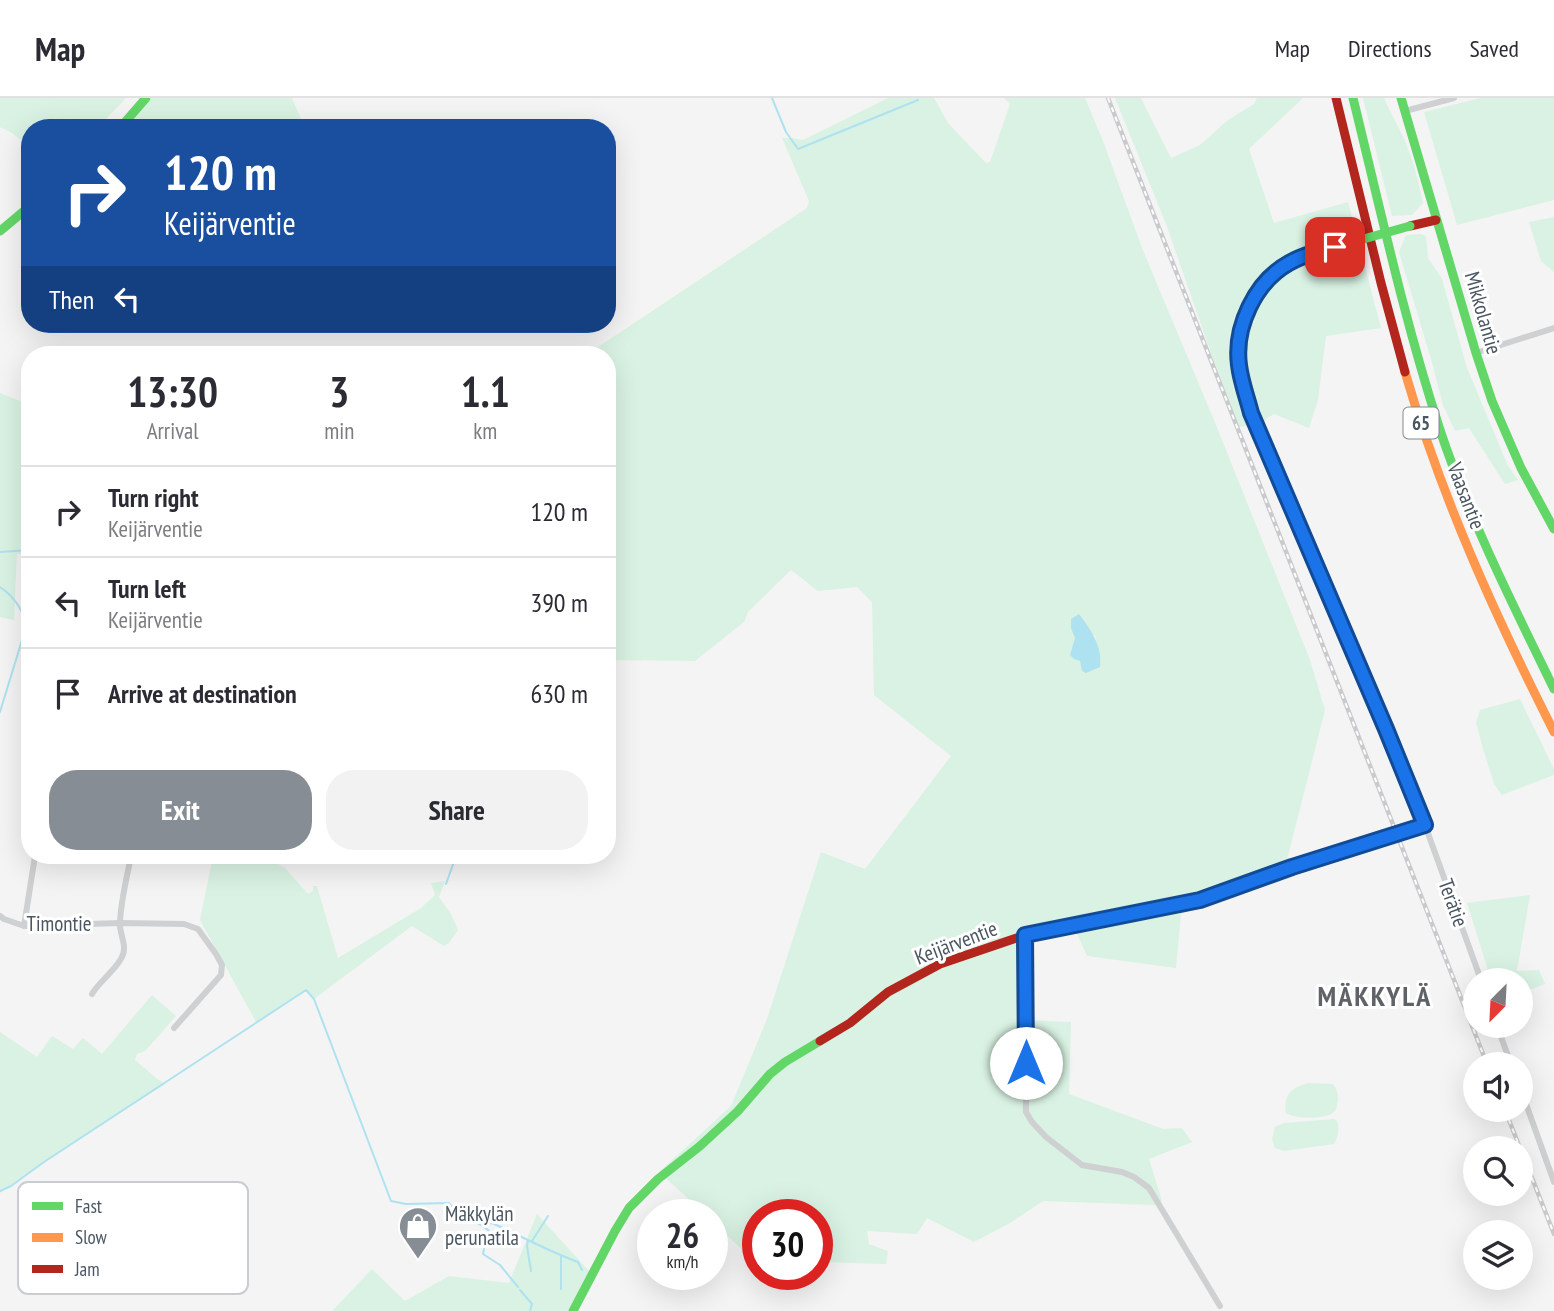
<!DOCTYPE html>
<html lang="en">
<head>
<meta charset="utf-8">
<style>
  :root { --surface:#fff; --page:#f2f2f3; --text:#2b2b33; --muted:#7c7c81; --line:#e1e1e2; --accent:#868d94 }
  body { margin:0; font-family:"PT Sans Narrow",sans-serif; background:var(--page); color:var(--text); height:100vh; display:flex; flex-direction:column; font-size:26px; white-space:nowrap }
  * { box-sizing:border-box; margin:0 }
  p { font-size:23px; color:var(--muted) }
  .icon { flex:none; width:38px; height:38px; fill:none; stroke:currentColor; stroke-width:2; stroke-linecap:round; stroke-linejoin:round }
  .map { position:relative; flex:1; overflow:hidden }
  .side { position:absolute; left:21px; top:248px; width:595px; height:518px; display:flex; flex-direction:column; background:var(--surface); border-radius:28px; box-shadow:0 7px 28px #0002 }
  .side>* { flex:none }
  .banner { position:absolute; left:21px; top:21px; width:595px; height:214px; border-radius:28px; box-shadow:0 7px 28px #0002; background:#1a4fa0; color:#fff; overflow:hidden }
  .needle { width:46px; rotate:204deg }
  .tools { position:absolute; left:1463px; top:870px; display:grid; gap:14px }
  .tools a { display:grid; place-items:center; width:70px; height:70px; border-radius:50%; background:var(--surface); box-shadow:0 7px 28px #0002; font-size:35px }
  .speed { position:absolute; left:637px; top:1101px; display:flex; gap:14px; font-size:35px; font-weight:700; text-align:center }
  .speed>* { display:grid; place-content:center; width:91px; height:91px; border-radius:50%; background:var(--surface); box-shadow:0 7px 28px #0002; line-height:1 }
  .speed small { font-size:18px; font-weight:400 }
  .speed .limit { border:10px solid #d22; background:#fff; color:#111 }
  .pin { position:absolute; display:grid; place-items:center; width:60px; height:60px; color:#fff; margin:-30px; border-radius:14px; box-shadow:0 4px 10px #0006 }
  .me { position:absolute; width:77px; margin:-38px; rotate:0deg; stroke-linejoin:round; filter:drop-shadow(0 0 5px #0008) }
  .turn { display:flex; align-items:center; gap:24px; height:147px; padding:0 28px; font-size:32px }
  .turn .icon { width:91px; height:91px; stroke-width:2.5 }
  .turn b { display:block; font-size:49px; line-height:60px }
  .then { display:flex; align-items:center; height:66px; padding:0 28px; background:#0003; gap:14px; font-size:26px }
  .eta { display:flex; justify-content:space-evenly; align-items:center; height:119px; text-align:center }
  .eta b { font-size:42px; font-weight:700; line-height:49px }
  .cta { display:flex; gap:14px; margin-top:auto; padding:14px 28px }
  .cta a { flex:1; height:80px; border-radius:28px; background:var(--accent); color:#fff; font-size:28px; font-weight:700; line-height:80px; text-align:center }
  .cta a+a { background:var(--page); color:var(--text) }
  ul { padding:0; list-style:none }
  li { display:flex; align-items:center; gap:21px; height:91px; padding:0 28px; border-top:2px solid var(--line) }
  li div { flex:1 }
  li b { display:block; font-size:26px }
  li em { font-style:normal }
  header { display:flex; align-items:center; gap:42px; box-sizing:border-box; height:98px; padding:0 35px; background:var(--surface); border-bottom:2px solid var(--line) }
  header strong { font-size:33px }
  nav { display:flex; gap:38px; margin-inline-start:auto; font-size:24px }
  .map>svg:first-child { display:block }
  .green { fill:#d9f2e3; fill-rule:evenodd }
  .water { fill:#aee2f0 }
  .lines { fill:none; stroke-linecap:round; stroke-linejoin:round }
  .stream { stroke:#aee2f0; stroke-width:2 }
  .street { stroke:#ced0d2; stroke-width:6 }
  .fast { stroke:#63d668; stroke-width:9 }
  .slow { stroke:#ff974d; stroke-width:9 }
  .jam { stroke:#b3261e; stroke-width:9 }
  .rail-casing { stroke:#c9cacc; stroke-width:4.5 }
  .rail { stroke:#fff; stroke-width:2; stroke-dasharray:5; stroke-linecap:butt }
  .fast-bridge { stroke:#63d668; stroke-width:9 }
  .slow-bridge { stroke:#ff974d; stroke-width:9 }
  .route-casing { stroke:#114b97; stroke-width:18 }
  .route { stroke:#1a73e8; stroke-width:12 }
  .labels { text-anchor:middle; stroke-width:6; stroke-linejoin:round; paint-order:stroke }
  .shield { fill:#fff; stroke:#808990; stroke-width:2 }
  .shield-label { font-size:19px; font-weight:bold; fill:#4a5661 }
  .street-label { font-size:21px; fill:#4a5661; stroke:#fff }
  .poi-label { font-size:21px; fill:#4a5661; stroke:#fff; text-anchor:start }
  .district-label { font-size:28px; font-weight:bold; letter-spacing:2px; fill:#5f6368; stroke:#fff }
  .key { fill:#fff; stroke:#c9ccd0; stroke-width:2 }
  .key-label { font-size:19px; fill:#4a5661 }
</style>
</head>
<body>
<header>
<strong>Map</strong>
<nav><a>Map</a><a>Directions</a><a>Saved</a></nav>
</header>
<div class="map">
<svg width="1554" height="1213" viewBox="0 0 1554 1213">
  <rect width="100%" height="100%" fill="#f4f4f4"/>
  <!-- green -->
  <g class="green">
    <polygon points="0,0 126,0 97,30 30,30 30,49 12,35 0,29"/>
    <polygon points="152,0 292,0 305,30 127,30"/>
    <path d="M 888,0 L 934,0 L 948,25 L 986,65 L 990,64 L 1010,6 L 1004,0 L 1085,0 L 1103,43 L 1142,150 L 1216,327 L 1310,562 L 1325,612 L 1288,758 L 1284,780 L 1181,816 L 1176,870 L 1087,858 L 1072,825 L 1023,834 L 1023,922 L 1071,924 L 1069,996 L 1163,1031 L 1182,1030 L 1192,1044 L 1149,1061 L 1162,1103 L 1154,1107 L 1043,1103 L 1010,1125 L 974,1144 L 927,1120 L 917,1136 L 867,1133 L 869,1146 L 888,1153 L 886,1166 L 817,1164 L 817,1116 L 758,1116 L 758,1163 L 754,1163 L 712,1123 L 712,1116 L 705,1116 L 659,1074 L 731,1008 L 767,921 L 821,754 L 865,771 L 951,658 L 874,597 L 872,504 L 857,489 L 818,493 L 791,472 L 748,514 L 744,524 L 695,563 L 607,562 L 607,257 L 586,257 L 807,110 L 809,103 L 782,40 L 793,40 L 803,42 ZM 1095,537 L 1097,549 L 1070,557 L 1076,540 Z"/>
    <polygon points="1115,0 1141,0 1171,60 1200,47 1228,22 1254,6 1257,0 1303,0 1249,51 1274,125 1348,104 1381,230 1326,238 1318,302 1309,330 1274,316 1267,320 1263,326 1239,329 1211,255 1166,126"/>
    <path d="M 1363,0 L 1384,0 C 1391,17 1402,33 1408,51 C 1415,68 1419,87 1423,105 L 1412,117 L 1392,118 Z"/>
    <polygon points="1481,0 1554,0 1554,102 1457,127 1424,14"/>
    <polygon points="1554,119 1554,174 1541,163 1529,124"/>
    <polygon points="1421,136 1426,138 1428,160 1442,181 1467,270 1508,368 1518,382 1505,386 1469,330 1455,333 1443,307 1431,261 1399,154 1406,137"/>
    <polygon points="0,295 30,307 30,456 17,456 14,522 0,519"/>
    <polygon points="1520,601 1554,671 1554,677 1502,697 1494,686 1483,651 1476,625 1480,612"/>
    <polygon points="213,758 264,758 285,770 308,796 313,793 313,788 317,788 338,860 421,810 435,797 431,785 445,783 439,799 451,816 458,832 449,845 444,848 412,828 314,901 305,892 256,924 200,822"/>
    <polygon points="1530,797 1517,873 1539,872 1545,886 1521,895 1521,882 1491,882 1467,805"/>
    <polygon points="152,897 176,918 145,953 137,956 135,962 156,980 165,986 44,1064 0,1095 0,934 37,959 52,938 73,951 83,940 102,956"/>
    <path d="M 1309,985 L 1333,986 C 1337,992 1338,995 1338,1002 C 1337,1006 1337,1010 1335,1013 C 1328,1022 1294,1021 1286,1015 C 1283,996 1292,989 1309,985 Z"/>
    <path d="M 1334,1021 L 1337,1023 C 1340,1030 1338,1040 1334,1046 L 1284,1053 L 1275,1050 L 1272,1041 L 1275,1029 L 1284,1025 Z"/>
    <polygon points="537,1116 589,1173 568,1213 332,1213 372,1171 405,1203 449,1178 509,1185"/>
  </g>
  <!-- water -->
  <path class="water" d="M 1079,516 C 1091,532 1103,549 1100,569 L 1086,575 L 1082,573 L 1080,563 L 1074,561 L 1070,557 L 1075,540 L 1071,530 L 1071,521 Z"/>
  <g class="lines">
    <!-- stream -->
    <g class="stream">
      <polyline points="772,0 786,34 798,51 918,2"/>
      <polyline points="0,454 30,452"/>
      <path d="M 0,489 C 12,497 25,512 24,527"/>
      <polyline points="0,614 23,539"/>
      <polyline points="446,786 456,758"/>
      <path d="M 0,1093 L 11,1088 L 44,1064 L 306,892 L 314,901 L 391,1103 L 406,1106 L 449,1105 C 459,1121 476,1121 489,1133"/>
      <path d="M 486,1127 L 492,1125 C 521,1138 548,1153 578,1164 L 582,1172"/>
      <polyline points="528,1143 527,1148 531,1173"/>
      <polyline points="532,1143 548,1118"/>
      <polyline points="484,1151 483,1156 500,1167 518,1189"/>
      <polyline points="561,1191 561,1158"/>
      <polyline points="520,1192 532,1206 530,1213"/>
    </g>
    <!-- street -->
    <g class="street">
      <polyline points="1405,13 1454,0"/>
      <polyline points="1476,255 1554,230"/>
      <polyline points="1425,727 1481,882"/>
      <polyline points="0,818 4,821 24,828 120,825 184,826 198,831 216,856 222,867 221,877 174,930"/>
      <polyline points="24,828 35,758"/>
      <polyline points="1025,837 1026,1014 1032,1024 1046,1039 1082,1067 1122,1074 1134,1079 1149,1090 1220,1208"/>
      <path d="M 92,896 C 99,883 124,866 124,851 C 125,845 119,833 120,824 C 121,802 127,779 131,758"/>
      <polyline points="1497,928 1511,966"/>
      <polyline points="1521,992 1554,1084"/>
    </g>
    <!-- fast -->
    <g class="fast">
      <path d="M 1353,0 C 1380,110 1404,221 1439,329 C 1469,420 1512,505 1554,591"/>
      <polyline points="1401,0 1476,255 1492,303 1521,370 1554,431"/>
      <polyline points="120,30 146,0"/>
      <polyline points="0,133 30,108"/>
      <polyline points="1348,541 1425,727 1415,731"/>
      <polyline points="573,1213 615,1133 629,1110 658,1081 700,1048 738,1013 770,976 785,964 820,943"/>
    </g>
    <!-- slow -->
    <g class="slow">
      <path d="M 1335,149 C 1319,153 1303,157 1289,165 C 1254,186 1235,227 1239,267 C 1241,284 1247,299 1251,315 L 1348,541"/>
      <path d="M 1405,274 C 1442,401 1495,517 1554,634"/>
      <polyline points="1129,816 1200,802 1292,769 1370,745"/>
    </g>
    <!-- jam -->
    <g class="jam">
      <polyline points="1336,0 1381,185 1405,274"/>
      <polyline points="1410,128 1436,122"/>
      <polyline points="820,943 850,925 888,894 940,866 1025,837 1129,816"/>
    </g>
    <!-- rail casing -->
    <g class="rail-casing">
      <g id="rail">
        <polyline points="1108,0 1487,966"/>
        <polyline points="1505,1012 1520,1050"/>
        <polyline points="1521,1052 1554,1136"/>
      </g>
    </g>
    <!-- rail -->
    <use href="#rail" class="rail"/>
    <!-- fast-bridge -->
    <polyline class="fast-bridge" points="1335,149 1410,128"/>
    <!-- slow-bridge -->
    <polyline class="slow-bridge" points="1370,745 1415,731"/>
  </g>
  <g class="lines">
    <!-- route casing -->
    <g class="route-casing">
      <path id="route" d="M 1026,965 L 1025,837 L 1200,802 L 1292,769 L 1425,727 L 1386,631 L 1251,315 C 1247,299 1241,284 1239,267 C 1234,229 1255,184 1289,165 C 1303,157 1319,153 1335,149"/>
    </g>
    <!-- route -->
    <use href="#route" class="route"/>
  </g>
  <!-- icons -->
  <defs>
    <g id="shop-pin" transform="scale(2.0125)"><path d="M0 17L-7.5 6A9.5 9.5 0 1 1 7.5 6Z" fill="#868d94" stroke="#fff"/><path d="M-5-2.5h2.3a2.7 3.5 0 0 1 5.4 0H5L5.5 6h-11ZM-1.5-2.5h3a1.5 2.3 0 0 0-3 0Z" fill="#fff"/></g>
  </defs>
  <g fill-rule="evenodd">
    <use href="#shop-pin" x="418" y="1128"/>
  </g>
  <g class="labels">
    <!-- shield labels -->
    <rect class="shield" x="1403.5" y="309.5" width="35" height="31" rx="5"/>
    <g class="shield-label">
      <text x="1421" y="332">65</text>
    </g>
    <!-- street labels -->
    <g class="street-label">
      <text transform="translate(1483 215) rotate(74)" y="7">Mikkolantie</text>
      <text transform="translate(1466 398) rotate(69)" y="7">Vaasantie</text>
      <text transform="translate(1453 805) rotate(70)" y="7">Terätie</text>
      <text x="59" y="833">Timontie</text>
      <text transform="translate(956 845) rotate(-21)" y="7">Keijärventie</text>
    </g>
    <!-- poi labels -->
    <g class="poi-label">
      <text x="445" y="1123">Mäkkylän<tspan x="445" dy="24">perunatila</tspan></text>
    </g>
    <!-- district labels -->
    <g class="district-label">
      <text x="1375" y="908">MÄKKYLÄ</text>
    </g>
  </g>
  <!-- legend -->
  <rect x="18" y="1084" width="230" height="112" rx="10" class="key"/>
  <rect x="32" y="1104" width="31" height="8" fill="#63d668"/>
  <rect x="32" y="1135" width="31" height="9" fill="#ff974d"/>
  <rect x="32" y="1167" width="31" height="8" fill="#b3261e"/>
  <g class="key-label">
    <text x="75" y="1115">Fast</text>
    <text x="75" y="1146">Slow</text>
    <text x="75" y="1178">Jam</text>
  </g>
</svg>
<div class="tools">
<a><svg class="needle" viewBox="-14 -14 28 28"><path d="M0-13l5 13h-10z" fill="#e53935"/><path d="M0 13l5-13h-10z" fill="#7c7c81"/></svg></a>
<a><svg class="icon" aria-label="sound" viewBox="0 0 24 24"><path d="M4 9h4l5-4v14l-5-4H4zM17 9q2 3 0 6"/></svg></a>
<a><svg class="icon" aria-label="search" viewBox="0 0 24 24"><circle cx="10" cy="10" r="6"/><path d="M15 15l6 6"/></svg></a>
<a><svg class="icon" aria-label="layers" viewBox="0 0 24 24"><path d="M12 4l9 5-9 5-9-5zM3 14l9 5 9-5"/></svg></a>
</div>
<div class="speed"><div>26<small>km/h</small></div><div class="limit">30</div></div>
<div class="pin" style="left:1335px;top:149px;background:#d93025"><svg class="icon" aria-label="arrive" viewBox="0 0 24 24"><path d="M6 21V4h12l-3 4 3 4H6"/></svg></div>
<svg class="me" style="left:1026px;top:965px" viewBox="-20 -20 40 40"><circle r="19" fill="#fff"/><path d="M0-13L10 11 0 6-10 11z" fill="#1a73e8"/></svg>
<div class="banner">
<div class="turn"><svg class="icon" aria-label="right" viewBox="0 0 24 24"><path d="M7 20v-9h11M14 6l5 5-5 5"/></svg><div><b>120 m</b>Keijärventie</div></div>
<div class="then">Then<svg class="icon" aria-label="left" viewBox="0 0 24 24"><path d="M17 20v-9H6M10 6l-5 5 5 5"/></svg></div>
</div>
<section class="side">
<div class="eta">
<div><b>13:30</b><p>Arrival</p></div>
<div><b>3</b><p>min</p></div>
<div><b>1.1</b><p>km</p></div>
</div>
<ul>
<li><svg class="icon" aria-label="right" viewBox="0 0 24 24"><path d="M7 20v-9h11M14 6l5 5-5 5"/></svg><div><b>Turn right</b><p>Keijärventie</p></div><em>120 m</em></li>
<li><svg class="icon" aria-label="left" viewBox="0 0 24 24"><path d="M17 20v-9H6M10 6l-5 5 5 5"/></svg><div><b>Turn left</b><p>Keijärventie</p></div><em>390 m</em></li>
<li><svg class="icon" aria-label="arrive" viewBox="0 0 24 24"><path d="M6 21V4h12l-3 4 3 4H6"/></svg><div><b>Arrive at destination</b></div><em>630 m</em></li>
</ul>
<div class="cta"><a>Exit</a><a>Share</a></div>
</section>
</div>
</body>
</html>
